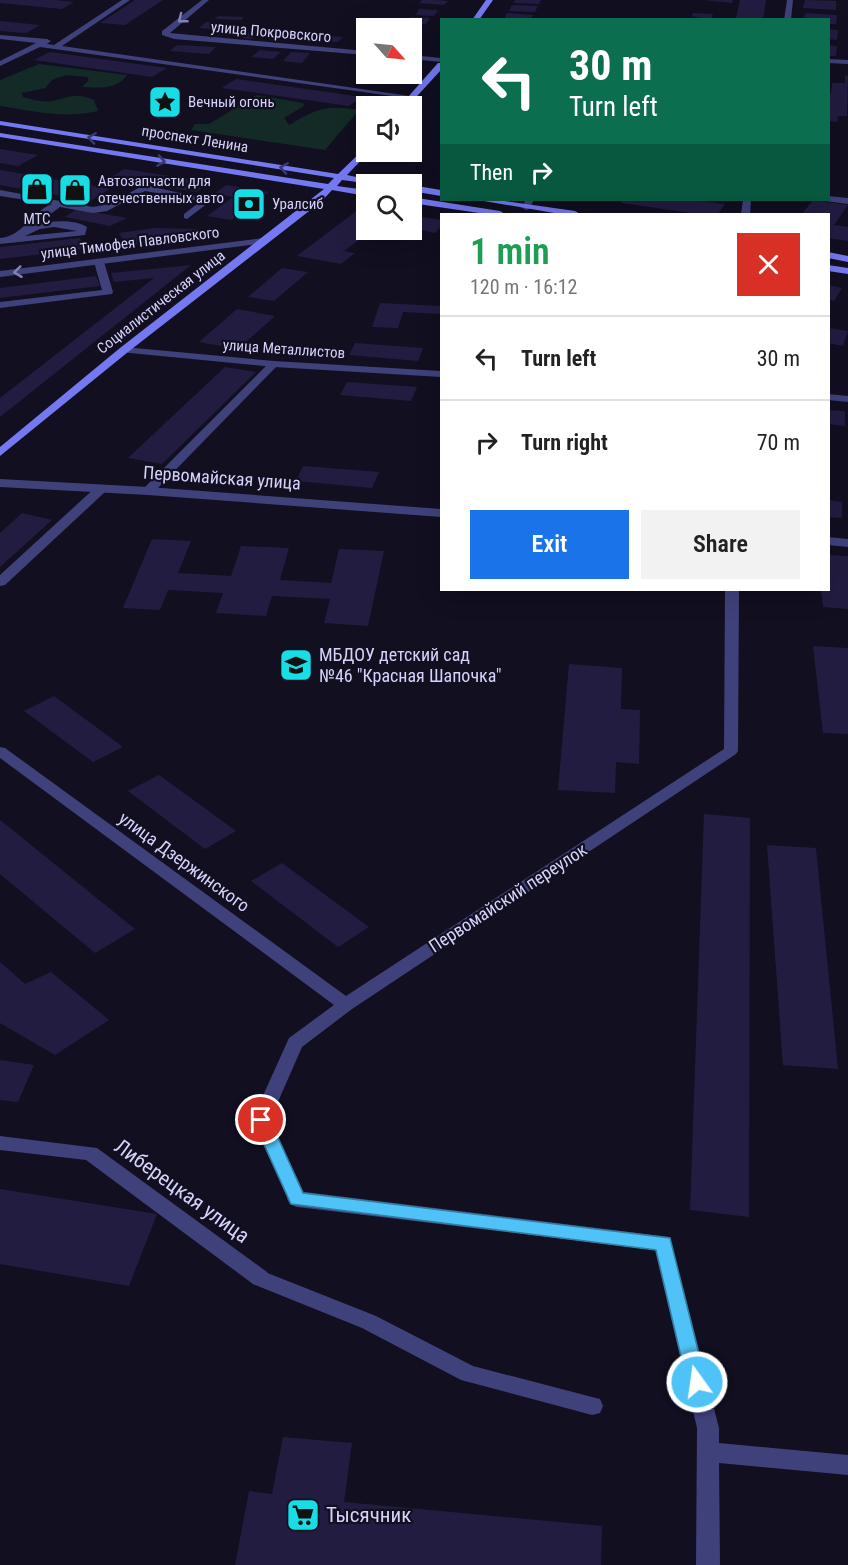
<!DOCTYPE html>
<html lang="en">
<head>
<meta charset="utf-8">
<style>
  :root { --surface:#fff; --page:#f2f2f2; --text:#222; --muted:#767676; --line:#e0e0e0; --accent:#1a73e8 }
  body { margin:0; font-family:"Roboto Condensed",sans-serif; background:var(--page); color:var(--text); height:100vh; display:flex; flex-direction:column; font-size:22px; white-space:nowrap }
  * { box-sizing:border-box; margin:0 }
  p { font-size:20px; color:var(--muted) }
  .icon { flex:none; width:33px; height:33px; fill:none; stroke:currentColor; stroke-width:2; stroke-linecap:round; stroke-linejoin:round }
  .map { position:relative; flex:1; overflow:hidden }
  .panel { position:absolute; left:440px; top:213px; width:390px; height:378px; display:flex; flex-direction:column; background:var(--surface); border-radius:0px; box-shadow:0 6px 24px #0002 }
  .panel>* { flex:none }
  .guide { position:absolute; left:440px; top:18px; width:390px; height:183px; border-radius:0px; box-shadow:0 6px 24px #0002; background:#0b6e4f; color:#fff; overflow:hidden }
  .needle { width:39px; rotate:117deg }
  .tools { position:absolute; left:356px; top:18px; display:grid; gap:12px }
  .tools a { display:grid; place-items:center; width:66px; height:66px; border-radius:0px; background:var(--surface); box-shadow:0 6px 24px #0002; font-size:30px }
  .pin { position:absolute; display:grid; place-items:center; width:51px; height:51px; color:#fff; margin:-26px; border:3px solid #fff; border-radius:50%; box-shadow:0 2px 6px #0007 }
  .me { position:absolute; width:66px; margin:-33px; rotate:346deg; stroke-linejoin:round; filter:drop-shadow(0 0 4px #0008) }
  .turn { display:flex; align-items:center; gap:21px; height:126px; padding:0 30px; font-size:27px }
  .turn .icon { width:78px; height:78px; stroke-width:2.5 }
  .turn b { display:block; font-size:42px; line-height:51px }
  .then { display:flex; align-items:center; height:57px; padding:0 30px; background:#0003; gap:12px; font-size:22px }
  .round { display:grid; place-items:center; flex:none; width:63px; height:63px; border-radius:0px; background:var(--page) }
  .headline { display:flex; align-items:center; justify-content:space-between; height:102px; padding:0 30px }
  h1 { font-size:36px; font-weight:600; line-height:45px; color:#1e9e55 }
  .cta { display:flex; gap:12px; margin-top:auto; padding:12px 30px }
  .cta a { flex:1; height:69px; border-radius:0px; background:var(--accent); color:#fff; font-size:24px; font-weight:600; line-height:69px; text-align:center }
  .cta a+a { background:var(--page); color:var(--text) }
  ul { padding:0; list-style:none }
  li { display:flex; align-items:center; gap:18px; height:84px; padding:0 30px; border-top:2px solid var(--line) }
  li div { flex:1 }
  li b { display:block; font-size:22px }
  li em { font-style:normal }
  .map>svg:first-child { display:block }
  .green { fill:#132a27 }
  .building { fill:#221d40 }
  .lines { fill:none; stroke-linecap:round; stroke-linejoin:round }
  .service { fill:#3f417b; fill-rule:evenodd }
  .pedestrian { fill:#3f417b; fill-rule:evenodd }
  .minor { fill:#3f417b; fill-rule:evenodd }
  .secondary { fill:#7479f1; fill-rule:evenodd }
  .oneway { stroke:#8283b5 }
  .oneway2 { stroke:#393974 }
  .route { fill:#4fc3f7; stroke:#337fa1; stroke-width:1.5 }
  .labels { text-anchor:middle; stroke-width:4.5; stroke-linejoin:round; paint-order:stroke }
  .far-street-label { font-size:15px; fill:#d5d3fb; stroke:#110f20 }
  .far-poi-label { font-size:15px; fill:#d5d3fb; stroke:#110f20; text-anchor:start }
  .street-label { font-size:18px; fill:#d5d3fb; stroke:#110f20 }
  .poi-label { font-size:18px; fill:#d5d3fb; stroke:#110f20; text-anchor:start }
  .near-street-label { font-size:21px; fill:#d5d3fb; stroke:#110f20 }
  .near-poi-label { font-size:21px; fill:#d5d3fb; stroke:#110f20; text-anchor:start }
</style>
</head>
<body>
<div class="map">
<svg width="848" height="1565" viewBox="0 0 848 1565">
  <rect width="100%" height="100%" fill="#110f20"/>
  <!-- green -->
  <g class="green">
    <path d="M 39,64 L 127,75 C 117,90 97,88 82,87 L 89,80 L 87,77 L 66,75 L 52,80 L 45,88 L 22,93 L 23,97 C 32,99 42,103 52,101 C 70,97 75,92 94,100 L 98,111 C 65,119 33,111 0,106 L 0,80 Z"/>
    <path d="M 257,95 L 303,103 L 304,106 L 284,118 L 289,125 C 319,108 325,105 359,110 L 325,150 L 191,130 L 195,124 L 209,124 Z"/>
  </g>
  <!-- building -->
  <g class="building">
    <polygon points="0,0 56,0 74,2 62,9 0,3"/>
    <polygon points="135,0 163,0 125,25 100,23"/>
    <polygon points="422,0 435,0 448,1 444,5 419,3"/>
    <polygon points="515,0 541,0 539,4 513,3"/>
    <polygon points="703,0 733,0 732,3"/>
    <polygon points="740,0 766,0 763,20 736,18"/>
    <polygon points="805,0 836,1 836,10 803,8"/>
    <polygon points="512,5 538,6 535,12 509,11"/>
    <polygon points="419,9 438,10 434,16 416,15"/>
    <polygon points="507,13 533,15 531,20 504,20"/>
    <polygon points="693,13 713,14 711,19 700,18 692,16"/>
    <polygon points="805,13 837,15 836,24 828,24 828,20 804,20"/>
    <polygon points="218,16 244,17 241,20 215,19"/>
    <polygon points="410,17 430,18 426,24 405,23"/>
    <polygon points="0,21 40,25 26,33 0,31"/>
    <polygon points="206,22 219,23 211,29 199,28"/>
    <polygon points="253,29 261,29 252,39 243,38"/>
    <polygon points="279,29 295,30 287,39 271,37"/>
    <polygon points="828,29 838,30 837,40 828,39"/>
    <polygon points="329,36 343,37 338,42 324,41"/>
    <polygon points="177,45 216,47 209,54 170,51"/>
    <polygon points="828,45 837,46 836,56 828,56"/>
    <polygon points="260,50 281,52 273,59 251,57"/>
    <polygon points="50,52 167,68 152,77 34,60"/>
    <polygon points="291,52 310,53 302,63 283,61"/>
    <polygon points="845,75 848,76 847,116 838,116 837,122 828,121 828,93 831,94 832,83 845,83"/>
    <polygon points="236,79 362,97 349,106 222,88"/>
    <polygon points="0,149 38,155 18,166 0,163"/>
    <polygon points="124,169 210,182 196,192 110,178"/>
    <polygon points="0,170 110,189 90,201 0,185"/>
    <polygon points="226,185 269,192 231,220 207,216 233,197 214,194"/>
    <polygon points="624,200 693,200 725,204 718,214 699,214 621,203"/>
    <polygon points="813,200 848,205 834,225 848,227 848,241 828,238 828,214 802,214"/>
    <polygon points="363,206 366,207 366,230 372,230 344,251 355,253 341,264 297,256"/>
    <polygon points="77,209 127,218 110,226 65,217"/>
    <polygon points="411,215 441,220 441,227 435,233 411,228"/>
    <polygon points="155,228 198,229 220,234 126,246 119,233"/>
    <polygon points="80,238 84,249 0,259 0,247"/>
    <polygon points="191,265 0,417 0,398 154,278 114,282 111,273"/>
    <polygon points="282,268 308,272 274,301 248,297"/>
    <polygon points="96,276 100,286 0,298 0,288"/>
    <polygon points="828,285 842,288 834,301 828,300"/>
    <polygon points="380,303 441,306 441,314 403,312 398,328 372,327"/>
    <polygon points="237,309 275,316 238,349 199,342"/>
    <polygon points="828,328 848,331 843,346 828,343"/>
    <polygon points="355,343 423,348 418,361 349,355"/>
    <polygon points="225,367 256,372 162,464 128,458"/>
    <polygon points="347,382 417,387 411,401 340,395"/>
    <polygon points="828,410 845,411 845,426 828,424"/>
    <polygon points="303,466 379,472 372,488 296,481"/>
    <polygon points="828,500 842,502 842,518 828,517"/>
    <polygon points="22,513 52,520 0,567 0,533"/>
    <polygon points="152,539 191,541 178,573 231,576 241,546 289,548 280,580 331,583 339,549 384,551 368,626 324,623 330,599 272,596 266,616 216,613 223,593 168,590 160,610 123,608"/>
    <polygon points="828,555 848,556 848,609 823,607 821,590 828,590"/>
    <polygon points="813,646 848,648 848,734 823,733"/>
    <polygon points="569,664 622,668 621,709 640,710 639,764 616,762 615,793 558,790"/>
    <polygon points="54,696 123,747 93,762 24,711"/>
    <polygon points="159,775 236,831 205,849 128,791"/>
    <polygon points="704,814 750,818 749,1217 690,1210"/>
    <polygon points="0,820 135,929 95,953 0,874"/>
    <polygon points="767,845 816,848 838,1069 783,1065"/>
    <polygon points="282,863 369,927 338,947 251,881"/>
    <polygon points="0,962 25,984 51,972 109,1020 55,1055 0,1023"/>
    <polygon points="0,1060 34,1065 18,1102 0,1100"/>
    <polygon points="0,1189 157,1214 129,1286 0,1264"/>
    <polygon points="283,1437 352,1443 344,1502 602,1526 601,1565 235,1565 249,1491 272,1494"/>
  </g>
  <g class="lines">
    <!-- service -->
    <g class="service">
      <polygon points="122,0 130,0 62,46 417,97 413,99 40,47 0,66 0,61 36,43 0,39 0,35 47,39 51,41 47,44 54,45"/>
      <path d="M 144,185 L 212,200 L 187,219 L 184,218 L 184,214 L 201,201 L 145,191 L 107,211 L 93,213 L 60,207 L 37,224 C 52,221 74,219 87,227 L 85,235 L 0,244 L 0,238 C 24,236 30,212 52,204 L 0,196 L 0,190 L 93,207 L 109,204 ZM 54,227 L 77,231 L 25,236 L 40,229 Z"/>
      <polygon points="828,196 848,198 848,204 825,201"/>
      <polygon points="526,200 534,200 529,209 526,210 521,207"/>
      <polygon points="99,259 104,262 113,292 112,294 0,308 0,302 102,290 94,262"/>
      <polygon points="270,362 279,364 152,494 144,494 144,488"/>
      <polygon points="101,485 107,489 105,492 5,585 0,586 0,575 97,486"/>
      <polygon points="297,1191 670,1237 719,1428 719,1443 848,1455 848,1475 719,1463 720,1565 696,1565 697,1428 655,1250 297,1207 290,1204 287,1199 290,1194"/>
      <polygon points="260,1270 376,1316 473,1366 592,1397 600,1399 603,1406 600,1413 592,1415 461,1380 362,1328 253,1284 250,1278 253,1272"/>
    </g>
    <!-- pedestrian -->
    <polygon class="pedestrian" points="828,537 848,539 848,547 828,545"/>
    <!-- minor -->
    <g class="minor">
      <polygon points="202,0 209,0 170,33 366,51 366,55 174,39 162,35 162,31"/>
      <polygon points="787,0 793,0 791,20 784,20"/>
      <polygon points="411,55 441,58 441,62 411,59"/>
      <polygon points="828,59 848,60 848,64 828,63"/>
      <polygon points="743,200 751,200 750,214 741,214"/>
      <polygon points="263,238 266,239 266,243 0,277 0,271"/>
      <polygon points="124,347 274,361 441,371 441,377 274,367 120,352 119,350"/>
      <polygon points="828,394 848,396 848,402 828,400"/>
      <polygon points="0,479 148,487 441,509 441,517 148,495 0,487"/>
      <polygon points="725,590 739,590 738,751 736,754 352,1009 302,1047 270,1120 307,1199 304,1204 297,1207 290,1204 252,1120 289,1038 334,1005 0,758 0,747 5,748 346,996 724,749"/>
      <polygon points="0,1136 97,1148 267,1272 270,1278 267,1284 260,1286 253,1284 86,1160 0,1150"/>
    </g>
    <!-- secondary -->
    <g class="secondary">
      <polygon points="486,0 493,0 479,20 472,20"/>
      <polygon points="438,63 441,63 441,70 408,106 400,106"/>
      <polygon points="0,121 338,174 366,147 366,152 369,152 347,175 389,184 372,184 342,180 337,186 366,190 366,196 332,190 322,201 128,352 0,456 0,447 120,348 324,189 0,137 0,133 328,184 334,178 0,125"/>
      <polygon points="411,185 441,190 441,196 411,191"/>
      <polygon points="411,197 500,211 505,214 486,214 411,203"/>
      <polygon points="478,200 497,200 575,211 580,214 560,214"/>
      <polygon points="828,252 848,256 848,262 828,258"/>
      <polygon points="828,265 848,268 848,274 828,271"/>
    </g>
  </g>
  <!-- one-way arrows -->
  <defs><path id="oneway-chevron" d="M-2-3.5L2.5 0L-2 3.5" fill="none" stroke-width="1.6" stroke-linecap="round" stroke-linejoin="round" transform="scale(1.5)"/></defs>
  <g class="oneway">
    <use href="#oneway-chevron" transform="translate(182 19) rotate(142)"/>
    <use href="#oneway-chevron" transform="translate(18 272) rotate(173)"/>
  </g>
  <g class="oneway2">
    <use href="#oneway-chevron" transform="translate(92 138) rotate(-171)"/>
    <use href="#oneway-chevron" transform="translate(161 161) rotate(9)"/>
    <use href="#oneway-chevron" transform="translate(284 168) rotate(-171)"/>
  </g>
  <!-- route -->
  <polygon class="route" points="261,1114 267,1116 270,1120 303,1193 670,1238 706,1382 703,1387 697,1390 690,1387 687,1382 656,1250 291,1204 253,1120 255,1116"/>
  <!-- icons -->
  <defs>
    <g id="sight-square" transform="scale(1.725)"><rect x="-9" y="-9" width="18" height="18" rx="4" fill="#16dee4" stroke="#110f20"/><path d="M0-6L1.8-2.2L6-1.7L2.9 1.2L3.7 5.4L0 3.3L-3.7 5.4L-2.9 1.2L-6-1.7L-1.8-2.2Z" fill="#111"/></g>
    <g id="shop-square" transform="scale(1.725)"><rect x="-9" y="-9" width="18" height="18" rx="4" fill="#16dee4" stroke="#110f20"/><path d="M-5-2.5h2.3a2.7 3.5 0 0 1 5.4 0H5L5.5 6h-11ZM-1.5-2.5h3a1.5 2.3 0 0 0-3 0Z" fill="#111"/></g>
    <g id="bank-square" transform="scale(1.725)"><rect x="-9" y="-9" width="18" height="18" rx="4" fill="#16dee4" stroke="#110f20"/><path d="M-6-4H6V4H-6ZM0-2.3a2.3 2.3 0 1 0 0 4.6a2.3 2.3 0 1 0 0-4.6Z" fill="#111"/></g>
    <g id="school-square" transform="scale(1.725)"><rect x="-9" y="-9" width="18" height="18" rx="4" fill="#16dee4" stroke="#110f20"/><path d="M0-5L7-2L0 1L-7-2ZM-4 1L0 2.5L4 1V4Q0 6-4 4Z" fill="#111"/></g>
    <g id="supermarket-square" transform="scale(1.725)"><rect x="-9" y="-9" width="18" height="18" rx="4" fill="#16dee4" stroke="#110f20"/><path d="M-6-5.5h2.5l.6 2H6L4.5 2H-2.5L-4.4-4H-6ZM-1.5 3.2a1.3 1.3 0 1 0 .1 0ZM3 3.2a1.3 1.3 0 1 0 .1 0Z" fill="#111"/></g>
  </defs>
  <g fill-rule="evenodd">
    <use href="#sight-square" x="165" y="102"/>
    <use href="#shop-square" x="37" y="189"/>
    <use href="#shop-square" x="75" y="190"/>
    <use href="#bank-square" x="249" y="204"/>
    <use href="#school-square" x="296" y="665"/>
    <use href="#supermarket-square" x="303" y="1515"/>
  </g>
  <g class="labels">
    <!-- far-street labels -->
    <g class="far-street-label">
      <text transform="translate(271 32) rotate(5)" y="5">улица Покровского</text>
      <text transform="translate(195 139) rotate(9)" y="5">проспект Ленина</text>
      <text transform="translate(130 243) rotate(-7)" y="5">улица Тимофея Павловского</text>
      <text transform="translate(161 302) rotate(-38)" y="5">Социалистическая улица</text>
      <text transform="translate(284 349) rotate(4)" y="5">улица Металлистов</text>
    </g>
    <!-- far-poi labels -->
    <g class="far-poi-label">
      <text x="188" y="107">Вечный огонь</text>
      <text x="98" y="186">Автозапчасти для<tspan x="98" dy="17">отечественных авто</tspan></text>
      <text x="272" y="209">Уралсиб</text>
      <text x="37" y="224" text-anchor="middle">МТС</text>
    </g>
    <!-- street labels -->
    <g class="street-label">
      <text transform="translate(222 478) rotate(4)" y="6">Первомайская улица</text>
      <text transform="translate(184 862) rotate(36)" y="6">улица Дзержинского</text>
      <text transform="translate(508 898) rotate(-33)" y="6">Первомайский переулок</text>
    </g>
    <!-- poi labels -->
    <g class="poi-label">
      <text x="319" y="661">МБДОУ детский сад<tspan x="319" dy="21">№46 "Красная Шапочка"</tspan></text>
    </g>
    <!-- near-street labels -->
    <g class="near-street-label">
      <text transform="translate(182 1191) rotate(36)" y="7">Либерецкая улица</text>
    </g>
    <!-- near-poi labels -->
    <g class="near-poi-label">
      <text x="326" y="1522">Тысячник</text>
    </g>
  </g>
</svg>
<div class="tools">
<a><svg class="needle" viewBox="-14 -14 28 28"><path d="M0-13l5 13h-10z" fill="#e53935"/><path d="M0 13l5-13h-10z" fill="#767676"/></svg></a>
<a><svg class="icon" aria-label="sound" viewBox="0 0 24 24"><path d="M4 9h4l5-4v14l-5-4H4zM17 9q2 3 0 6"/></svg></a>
<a><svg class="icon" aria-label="search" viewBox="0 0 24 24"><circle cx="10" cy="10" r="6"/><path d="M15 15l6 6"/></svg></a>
</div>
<div class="pin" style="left:261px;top:1120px;background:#d93025"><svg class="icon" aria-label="arrive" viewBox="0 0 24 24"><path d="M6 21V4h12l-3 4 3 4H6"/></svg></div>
<svg class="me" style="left:697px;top:1382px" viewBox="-20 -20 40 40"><circle r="17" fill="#4fc3f7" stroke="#fff" stroke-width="3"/><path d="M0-11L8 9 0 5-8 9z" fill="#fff"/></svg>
<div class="guide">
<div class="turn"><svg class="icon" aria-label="left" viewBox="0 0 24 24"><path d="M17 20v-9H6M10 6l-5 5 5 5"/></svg><div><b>30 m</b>Turn left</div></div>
<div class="then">Then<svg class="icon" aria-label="right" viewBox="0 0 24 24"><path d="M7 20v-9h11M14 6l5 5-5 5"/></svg></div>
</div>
<section class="panel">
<div class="headline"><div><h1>1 min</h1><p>120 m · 16:12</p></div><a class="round" style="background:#d93025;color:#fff"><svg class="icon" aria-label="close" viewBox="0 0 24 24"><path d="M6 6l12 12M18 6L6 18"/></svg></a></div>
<ul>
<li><svg class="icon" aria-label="left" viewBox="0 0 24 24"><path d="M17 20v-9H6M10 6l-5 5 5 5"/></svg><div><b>Turn left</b></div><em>30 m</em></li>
<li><svg class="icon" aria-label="right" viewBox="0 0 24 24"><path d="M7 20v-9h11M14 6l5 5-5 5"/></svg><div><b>Turn right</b></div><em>70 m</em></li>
</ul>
<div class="cta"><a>Exit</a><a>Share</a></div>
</section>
</div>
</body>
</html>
